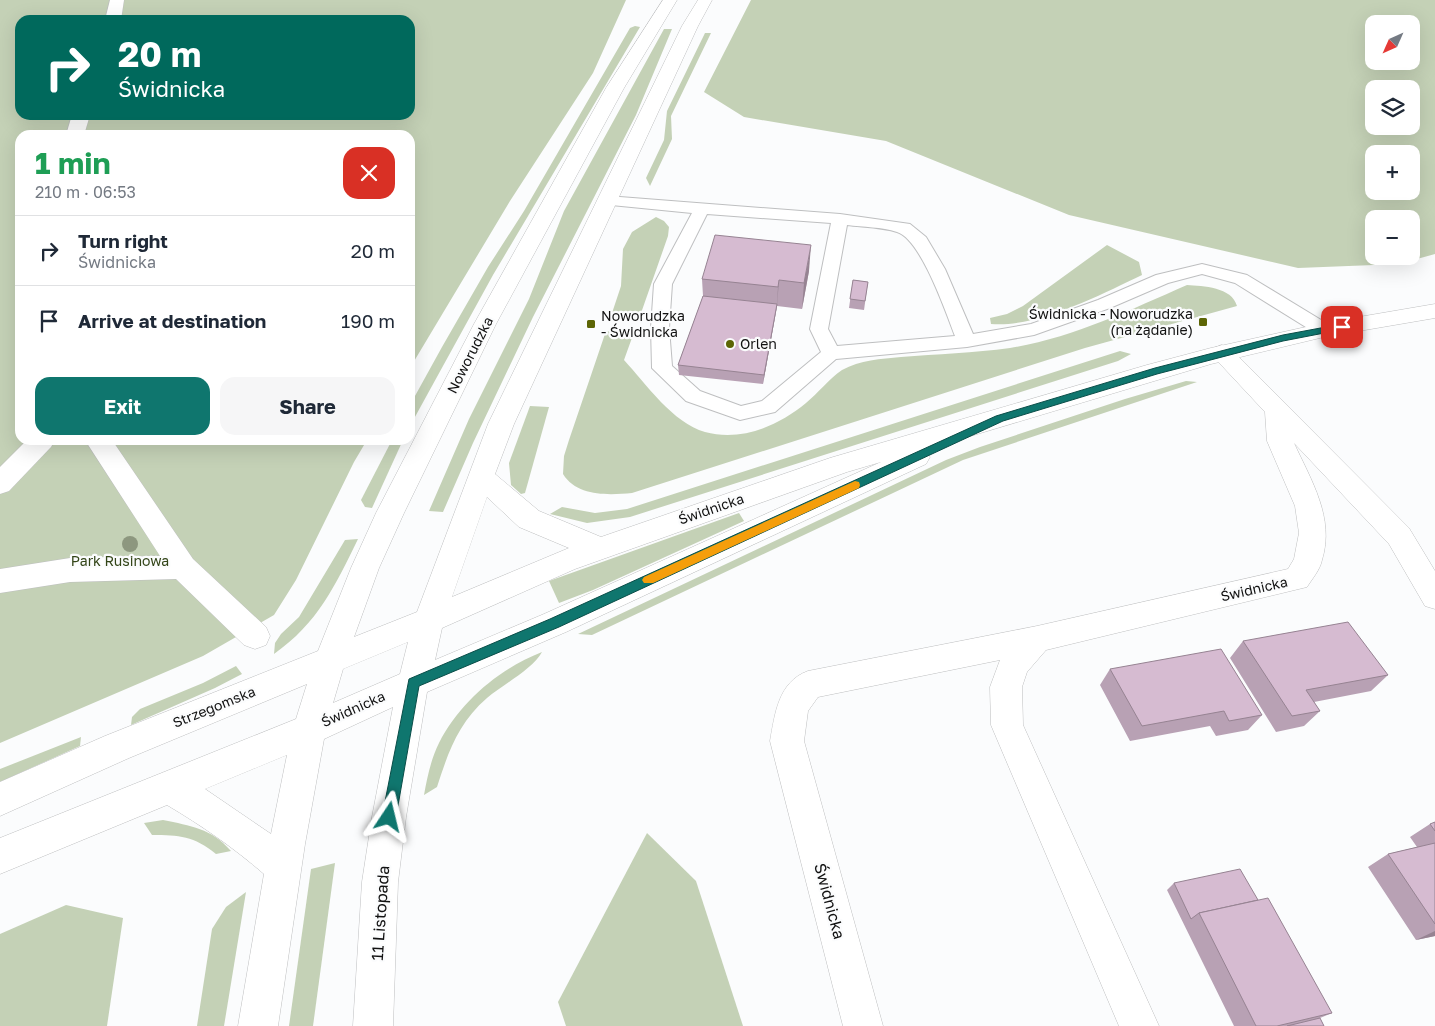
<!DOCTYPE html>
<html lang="en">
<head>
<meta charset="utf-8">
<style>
  :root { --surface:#fff; --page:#f6f6f7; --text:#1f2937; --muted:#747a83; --line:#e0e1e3; --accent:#0f766e }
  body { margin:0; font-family:"Golos Text",sans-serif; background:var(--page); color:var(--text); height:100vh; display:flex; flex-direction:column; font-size:19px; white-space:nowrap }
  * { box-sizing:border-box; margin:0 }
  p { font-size:16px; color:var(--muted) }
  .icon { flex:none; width:28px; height:28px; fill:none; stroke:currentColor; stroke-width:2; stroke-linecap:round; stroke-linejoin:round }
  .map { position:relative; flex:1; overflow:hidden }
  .drawer { position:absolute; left:15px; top:130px; width:400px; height:315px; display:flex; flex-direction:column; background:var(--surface); border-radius:15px; box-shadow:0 5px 20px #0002 }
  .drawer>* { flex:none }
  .guide { position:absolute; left:15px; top:15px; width:400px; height:105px; border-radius:15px; box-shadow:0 5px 20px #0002; background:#00695c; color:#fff; overflow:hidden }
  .needle { width:32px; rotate:225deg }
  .controls { position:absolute; left:1365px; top:15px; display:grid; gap:10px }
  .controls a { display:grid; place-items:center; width:55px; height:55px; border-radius:10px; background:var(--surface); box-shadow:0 5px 20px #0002; font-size:25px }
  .pin { position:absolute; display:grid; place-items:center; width:42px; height:42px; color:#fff; margin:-21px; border-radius:10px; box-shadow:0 2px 8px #0006 }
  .me { position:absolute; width:55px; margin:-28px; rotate:10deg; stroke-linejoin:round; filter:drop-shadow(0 0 4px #0008) }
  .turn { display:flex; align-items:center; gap:18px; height:105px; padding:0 20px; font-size:22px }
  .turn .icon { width:65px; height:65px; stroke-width:2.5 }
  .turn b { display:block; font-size:35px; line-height:42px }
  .round { display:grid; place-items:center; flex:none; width:52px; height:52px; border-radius:15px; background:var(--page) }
  .overview { display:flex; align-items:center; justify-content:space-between; height:85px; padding:0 20px }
  h1 { font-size:30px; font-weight:700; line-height:38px; color:#1e9e55 }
  .action { display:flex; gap:10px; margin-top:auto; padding:10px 20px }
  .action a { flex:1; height:58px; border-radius:15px; background:var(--accent); color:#fff; font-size:20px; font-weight:700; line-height:58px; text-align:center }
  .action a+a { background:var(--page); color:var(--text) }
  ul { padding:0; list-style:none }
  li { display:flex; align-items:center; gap:15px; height:70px; padding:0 20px; border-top:1px solid var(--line) }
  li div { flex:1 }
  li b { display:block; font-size:19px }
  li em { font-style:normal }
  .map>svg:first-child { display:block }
  .green { fill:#c4d1b6; fill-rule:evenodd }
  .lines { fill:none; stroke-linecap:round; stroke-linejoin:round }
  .lane-casing { stroke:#bebfc0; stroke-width:2 }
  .street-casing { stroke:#bebfc0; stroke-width:1 }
  .secondary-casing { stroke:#bebfc0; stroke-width:1 }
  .lane { fill:#fff; fill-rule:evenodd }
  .street { fill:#fff; fill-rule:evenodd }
  .secondary { fill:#fff; fill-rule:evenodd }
  .tree { fill:#8d977f }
  .wall { fill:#b8a1b4 }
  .shaded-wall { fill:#968392 }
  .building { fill:#d6bbd1; stroke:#968392 }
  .route { fill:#0f766e; stroke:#0a4d48 }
  .slow { fill:#f59e0b }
  .poi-dot { fill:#5c6505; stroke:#fbfcfd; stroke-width:2 }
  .labels { text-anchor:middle; stroke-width:4.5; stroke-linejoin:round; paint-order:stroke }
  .poi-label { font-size:14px; fill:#121212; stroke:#fbfcfd; text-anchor:start }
  .street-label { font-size:14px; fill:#121212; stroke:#fbfcfd }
  .park-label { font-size:14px; fill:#334518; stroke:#fbfcfd }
  .near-street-label { font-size:16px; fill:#121212; stroke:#fbfcfd }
</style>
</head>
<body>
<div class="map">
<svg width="1435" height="1026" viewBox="0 0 1435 1026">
  <rect width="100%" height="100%" fill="#fbfcfd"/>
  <!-- green -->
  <g class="green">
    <path d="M 0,0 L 626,0 L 593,73 L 510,201 L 410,368 L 410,135 L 20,135 L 20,440 L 367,440 L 354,462 L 296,580 L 274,615 L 203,656 L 0,743 ZM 20,20 L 410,20 L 410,115 L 20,115 Z"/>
    <path d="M 751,0 L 1435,0 L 1435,254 L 1399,264 L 1298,268 L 1069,215 L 886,141 L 744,117 L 704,92 ZM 1374,24 L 1411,24 L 1411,61 L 1374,61 ZM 1374,89 L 1411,89 L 1411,126 L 1374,126 ZM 1374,154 L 1411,154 L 1411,191 L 1374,191 ZM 1374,219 L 1411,219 L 1411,256 L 1374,256 Z"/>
    <polygon points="635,26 640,27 493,275 410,426 410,405 442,347 488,267 524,211 630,28"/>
    <polygon points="664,29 672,29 636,115 533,317 473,443 443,512 429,511 469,419 529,299 564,211"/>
    <polygon points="705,33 711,33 671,116 672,139 650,186 646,178 664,140 667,111"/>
    <polygon points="656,217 664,221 669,227 668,236 640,316 612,313 621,286 623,249 632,232"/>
    <path d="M 1107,245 L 1139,262 L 1142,275 C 1100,295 1037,328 991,324 L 990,318 L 1007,314 L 1023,306 Z"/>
    <path d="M 1187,285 C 1203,286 1232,287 1237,306 L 1085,348 L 632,493 C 609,495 577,497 563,474 L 564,456 L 569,440 L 606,331 L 633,335 L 624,360 C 646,384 673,423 705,432 C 741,442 778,426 806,403 C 818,393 829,379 842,370 C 860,360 881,359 901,357 C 937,354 974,353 1010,348 C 1072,338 1130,310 1187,285 Z"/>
    <polygon points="1120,351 1131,354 1118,361 630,517 587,523 550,514 562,507 595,513 627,509"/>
    <polygon points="1186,381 1197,382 963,460 592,635 578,634 946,460 980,447 1125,399"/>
    <polygon points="530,406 549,407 525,493 521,494 511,485 509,463"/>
    <polygon points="392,440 403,440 372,508 365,507 361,500"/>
    <polygon points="739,513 744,521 593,590 559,603 549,581"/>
    <path d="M 358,539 C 335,586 318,623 274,654 L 275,643 L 281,634 L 299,617 L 345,540 Z"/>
    <path d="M 542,652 C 533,669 502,685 487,698 C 458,723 448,753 437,787 L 424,795 C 427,778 431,759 439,743 C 460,702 499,669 542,652 Z"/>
    <polygon points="236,666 242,674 215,688 131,725 132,717 140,709 203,683"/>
    <polygon points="81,737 80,746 0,782 0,769"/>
    <path d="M 163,820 C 191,826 211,828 231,851 L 216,854 C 194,836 179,835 152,835 L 144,823 Z"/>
    <polygon points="647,833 696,881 743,1026 566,1026 558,1002"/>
    <polygon points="335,863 313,1026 289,1026 311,869"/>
    <polygon points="246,892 224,1026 197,1026 212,929 226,907"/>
    <polygon points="66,905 123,918 107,1026 0,1026 0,934"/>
  </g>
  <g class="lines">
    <!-- lane casing -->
    <g class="lane-casing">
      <path id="lane" d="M 607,196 L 840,214 L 910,224 L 926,237 L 945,269 L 973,334 L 1031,324 L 1098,300 L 1156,275 L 1202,264 L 1247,275 L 1331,326 L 1333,330 L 1331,334 L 1324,336 L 1317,334 L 1235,283 L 1202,274 L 1168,283 L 1110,308 L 1034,335 L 967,347 L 836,359 L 775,412 L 740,420 L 686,401 L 652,368 L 651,328 L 654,284 L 692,213 L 601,204 L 599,201 L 601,198 ZM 707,214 L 831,223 L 810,329 L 821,352 L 762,401 L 741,406 L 700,391 L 672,366 L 669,328 L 672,284 ZM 847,225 C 863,227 882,227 897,232 C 921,239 946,313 955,336 L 837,346 L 828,329 Z"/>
    </g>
    <!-- street casing -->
    <g class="street-casing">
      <g id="street">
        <polygon points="110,0 124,0 121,20 105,20"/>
        <polygon points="72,115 90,115 84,135 66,135"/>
        <path d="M 1222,345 L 1230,348 L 1409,528 L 1435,571 L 1435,609 L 1425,606 L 1389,544 L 1294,443 C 1311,480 1335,518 1322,560 C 1320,570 1312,579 1307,587 L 1046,650 L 1027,672 L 1022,687 L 1023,725 L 1159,1026 L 1119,1026 L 991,725 L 990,687 L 1000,660 L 818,697 L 808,711 L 804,741 L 883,1026 L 843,1026 L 770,741 C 775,714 778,682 808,671 L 1037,626 L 1288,569 L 1294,559 L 1299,533 L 1295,506 L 1267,441 L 1265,412 L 1210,353 L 1214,348 Z"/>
        <polygon points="27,440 55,440 51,447 9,491 0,494 0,467"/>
        <polygon points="85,440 112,440 193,559 266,627 270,636 266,645 255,649 244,645 176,579 70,582 0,593 0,569 70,558 160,556"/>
      </g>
    </g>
    <!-- secondary casing -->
    <g class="secondary-casing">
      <path id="secondary" d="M 663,0 L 677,0 L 624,88 L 496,324 L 404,513 L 379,568 L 354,637 L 417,612 L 488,424 L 682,26 L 698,0 L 712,0 L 698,26 L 514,424 L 495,474 L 539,511 L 601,537 L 830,458 L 1147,365 L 1211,348 L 1324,323 L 1435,304 L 1435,318 L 1324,337 L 1211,364 L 924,450 L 930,457 L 926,464 L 566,632 L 427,692 L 406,817 L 398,882 L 393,1026 L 353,1026 L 362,882 L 372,817 L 393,707 L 324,739 L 305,844 L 278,1026 L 238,1026 L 264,874 C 234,848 201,825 167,805 L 0,874 L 0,838 L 296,719 L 307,684 L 129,758 L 0,816 L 0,782 L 105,736 L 318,651 L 351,568 L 376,513 L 474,324 L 606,88 ZM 881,462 L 544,614 L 435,660 L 442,628 L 575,569 L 847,472 ZM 487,497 L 519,527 L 569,548 L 452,597 ZM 408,642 L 400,674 L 333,703 L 343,669 ZM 287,755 L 271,834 L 205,789 Z"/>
    </g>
    <!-- lane -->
    <use href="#lane" class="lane"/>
    <!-- street -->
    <use href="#street" class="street"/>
    <!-- secondary -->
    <use href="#secondary" class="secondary"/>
  </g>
  <!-- trees -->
  <circle class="tree" cx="130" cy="544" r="8"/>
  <!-- wall -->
  <g class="wall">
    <polygon points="809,271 802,309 777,306 763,384 679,375 678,365 703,296 702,279"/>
    <polygon points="853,280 868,282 864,310 849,308"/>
    <polygon points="1243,641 1388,675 1371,691 1314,702 1320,711 1304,726 1276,732 1230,658"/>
    <polygon points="1110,669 1262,715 1248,730 1216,736 1210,726 1130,741 1100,685"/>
    <polygon points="1435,822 1435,936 1416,940 1368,867 1388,854 1417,847 1410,837 1430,824"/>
    <polygon points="1174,883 1258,900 1332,1013 1320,1018 1324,1026 1234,1026 1167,890"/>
  </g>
  <!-- shaded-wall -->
  <g class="shaded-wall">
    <polygon points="811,245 809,271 802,309 804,283"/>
    <polygon points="779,280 777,306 763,384 764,375 777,304 778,287"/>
    <polygon points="1435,931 1435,936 1416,940"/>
  </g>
  <!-- building -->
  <g class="building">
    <polygon points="715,235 811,245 804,283 779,280 778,287 702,279"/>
    <polygon points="853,280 868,282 865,301 850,299"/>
    <polygon points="703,296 777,304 764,375 678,365"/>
    <polygon points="1348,622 1388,675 1306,690 1320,711 1292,716 1243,641"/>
    <polygon points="1221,649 1262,715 1229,721 1224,711 1142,726 1110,669"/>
    <polygon points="1435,822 1435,831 1430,824"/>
    <polygon points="1435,843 1435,924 1388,854"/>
    <polygon points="1240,869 1258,900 1199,913 1191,919 1174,883"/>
    <polygon points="1268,898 1332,1013 1277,1026 1256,1026 1199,913"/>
    <polygon points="1320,1018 1324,1026 1287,1026"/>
  </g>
  <!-- route -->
  <polygon class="route" points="1342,324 1347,327 1345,329 1283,341 1157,374 1003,421 559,627 419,686 396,817 394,822 389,824 384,822 382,817 409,679 550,619 996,416 1155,368 1283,335"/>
  <!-- slow -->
  <polygon class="slow" points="855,481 859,482 860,485 859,488 653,583 644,583 642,580 644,577"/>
  <!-- markers -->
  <g class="poi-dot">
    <rect x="1198" y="317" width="10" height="10" rx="2.5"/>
    <rect x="586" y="319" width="10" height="10" rx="2.5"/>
    <circle cx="730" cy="344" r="5"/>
  </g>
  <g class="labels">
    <!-- poi labels -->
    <g class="poi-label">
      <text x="1193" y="319" text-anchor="end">Świdnicka - Noworudzka<tspan x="1193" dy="16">(na żądanie)</tspan></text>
      <text x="601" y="321">Noworudzka<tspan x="601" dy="16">- Świdnicka</tspan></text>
      <text x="740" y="349">Orlen</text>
    </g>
    <!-- street labels -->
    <g class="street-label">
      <text transform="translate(470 355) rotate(-63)" y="5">Noworudzka</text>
      <text transform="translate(711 509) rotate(-19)" y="5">Świdnicka</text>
      <text transform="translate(1254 589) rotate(-13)" y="5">Świdnicka</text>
      <text transform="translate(214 707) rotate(-22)" y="5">Strzegomska</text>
      <text transform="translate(353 709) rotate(-24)" y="5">Świdnicka</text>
    </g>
    <!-- park labels -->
    <g class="park-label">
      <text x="120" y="566">Park Rusinowa</text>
    </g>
    <!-- near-street labels -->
    <g class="near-street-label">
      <text transform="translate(830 901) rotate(75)" y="6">Świdnicka</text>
      <text transform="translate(380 913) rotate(-86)" y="6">11 Listopada</text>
    </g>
  </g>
</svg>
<div class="controls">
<a><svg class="needle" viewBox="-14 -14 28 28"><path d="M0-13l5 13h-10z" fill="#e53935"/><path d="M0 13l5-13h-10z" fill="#747a83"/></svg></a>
<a><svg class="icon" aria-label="layers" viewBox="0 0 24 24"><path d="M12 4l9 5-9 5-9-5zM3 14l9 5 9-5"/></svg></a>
<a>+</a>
<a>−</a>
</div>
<div class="pin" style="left:1342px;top:327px;background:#d93025"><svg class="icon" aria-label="arrive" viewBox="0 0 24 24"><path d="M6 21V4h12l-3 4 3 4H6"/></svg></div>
<svg class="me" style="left:389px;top:817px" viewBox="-20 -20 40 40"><path d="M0-17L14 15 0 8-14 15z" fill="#0f766e" stroke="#fff" stroke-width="4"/></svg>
<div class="guide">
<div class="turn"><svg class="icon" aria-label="right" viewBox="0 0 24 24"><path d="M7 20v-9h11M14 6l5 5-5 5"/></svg><div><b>20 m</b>Świdnicka</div></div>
</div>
<section class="drawer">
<div class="overview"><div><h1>1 min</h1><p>210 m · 06:53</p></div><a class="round" style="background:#d93025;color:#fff"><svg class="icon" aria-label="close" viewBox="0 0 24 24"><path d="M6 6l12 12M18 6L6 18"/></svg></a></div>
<ul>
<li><svg class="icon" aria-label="right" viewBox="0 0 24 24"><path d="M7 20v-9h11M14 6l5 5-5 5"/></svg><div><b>Turn right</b><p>Świdnicka</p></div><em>20 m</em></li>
<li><svg class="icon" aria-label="arrive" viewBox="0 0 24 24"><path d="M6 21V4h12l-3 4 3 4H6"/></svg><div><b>Arrive at destination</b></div><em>190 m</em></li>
</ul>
<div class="action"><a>Exit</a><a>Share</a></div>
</section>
</div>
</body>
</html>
